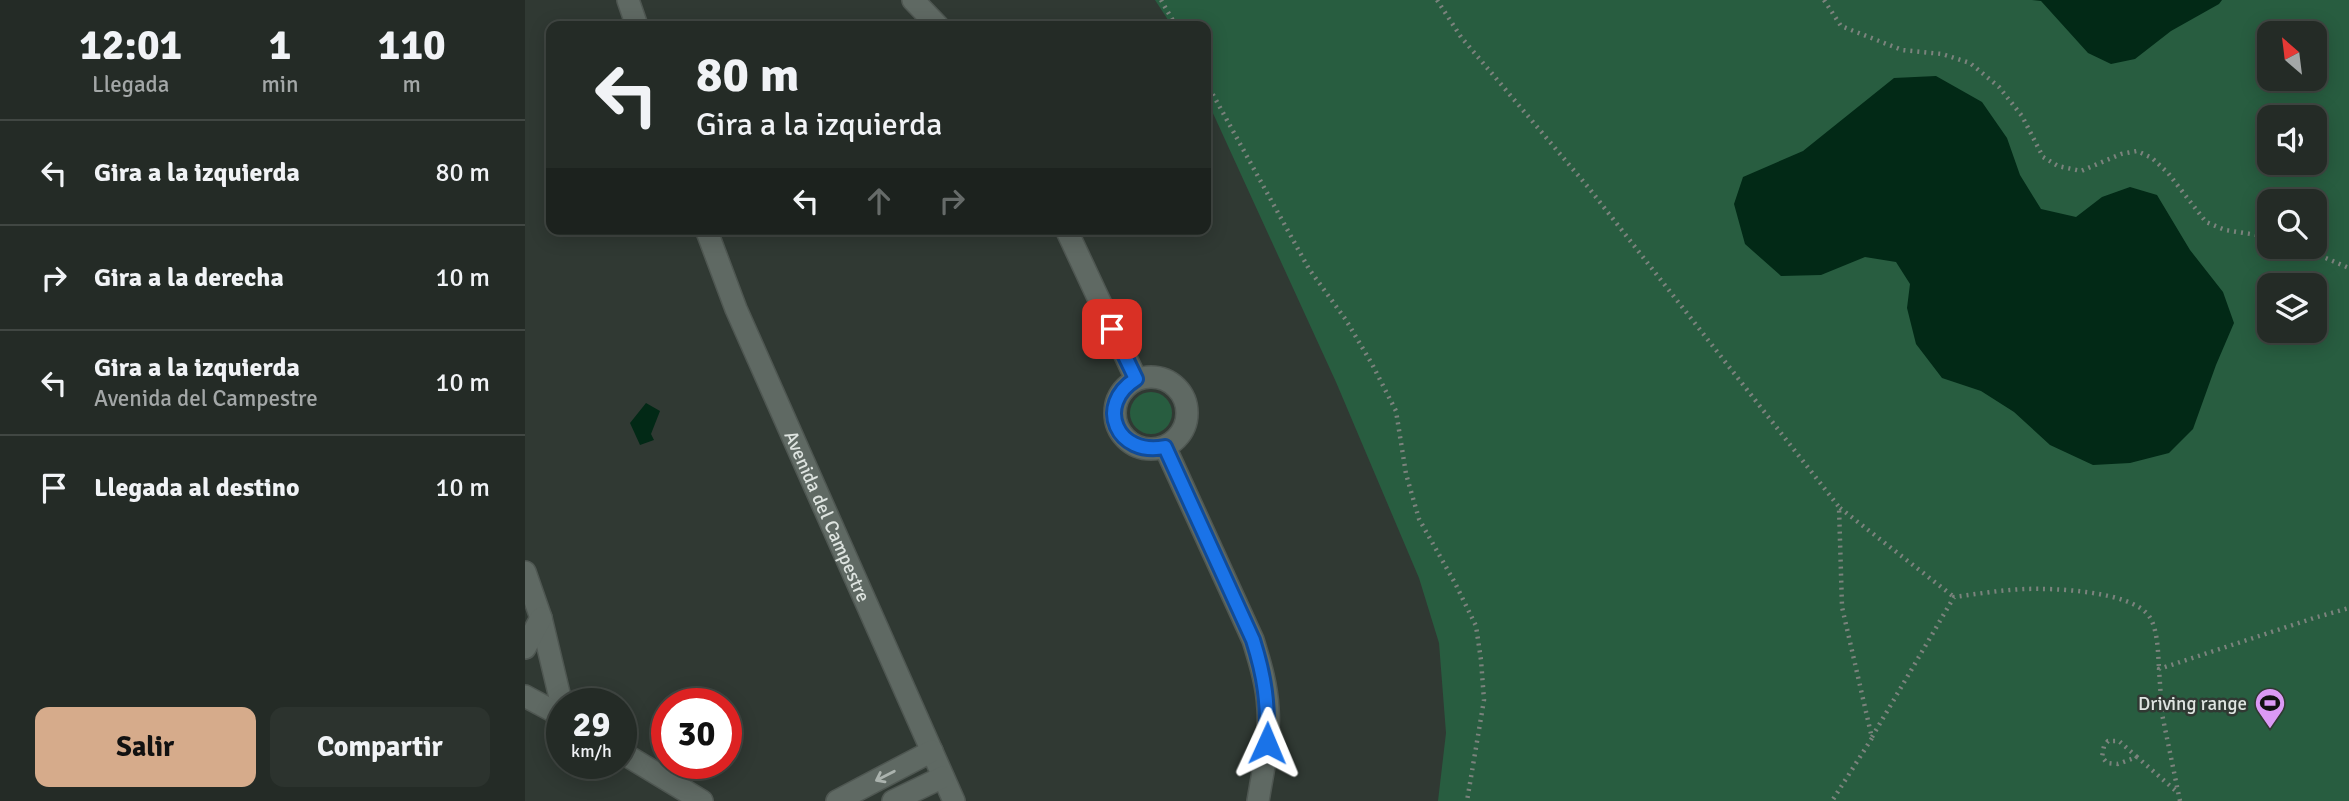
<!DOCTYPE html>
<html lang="es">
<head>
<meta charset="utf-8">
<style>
  :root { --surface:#242b26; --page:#2c332e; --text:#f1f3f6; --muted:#a3a7a7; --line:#414743; --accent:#d6ab8b }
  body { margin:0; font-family:Signika,sans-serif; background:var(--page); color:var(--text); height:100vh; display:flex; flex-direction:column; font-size:26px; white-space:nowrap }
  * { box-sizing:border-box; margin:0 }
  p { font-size:23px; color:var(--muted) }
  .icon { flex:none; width:38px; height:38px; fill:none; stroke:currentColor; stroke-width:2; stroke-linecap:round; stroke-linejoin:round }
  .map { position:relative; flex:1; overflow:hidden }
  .details { display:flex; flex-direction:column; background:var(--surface); width:525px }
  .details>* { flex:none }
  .guide { position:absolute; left:21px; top:21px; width:665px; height:214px; border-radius:14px; box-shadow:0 4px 18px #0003,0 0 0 2px var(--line); background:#242b26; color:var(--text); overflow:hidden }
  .needle { width:46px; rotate:332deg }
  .buttons { position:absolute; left:1732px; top:21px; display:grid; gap:14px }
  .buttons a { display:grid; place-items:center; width:70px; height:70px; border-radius:14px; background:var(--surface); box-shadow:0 4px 18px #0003,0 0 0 2px var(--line); font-size:35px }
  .speed { position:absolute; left:21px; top:688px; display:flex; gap:14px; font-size:35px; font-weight:700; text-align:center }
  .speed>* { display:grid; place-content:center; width:91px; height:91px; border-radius:50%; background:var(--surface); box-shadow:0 4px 18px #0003,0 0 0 2px var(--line); line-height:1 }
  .speed small { font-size:18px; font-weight:400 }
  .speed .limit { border:10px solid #d22; background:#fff; color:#111 }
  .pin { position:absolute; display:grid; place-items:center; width:60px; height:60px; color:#fff; margin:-30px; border-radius:14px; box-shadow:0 4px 10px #0006 }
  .me { position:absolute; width:77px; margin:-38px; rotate:1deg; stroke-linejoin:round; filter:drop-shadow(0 0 5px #0008) }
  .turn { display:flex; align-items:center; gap:24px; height:147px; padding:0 35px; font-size:32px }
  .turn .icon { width:91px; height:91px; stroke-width:2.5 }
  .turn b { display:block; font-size:49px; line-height:60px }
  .lanes { display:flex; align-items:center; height:66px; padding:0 35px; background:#0003; justify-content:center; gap:35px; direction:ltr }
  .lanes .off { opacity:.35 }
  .eta { display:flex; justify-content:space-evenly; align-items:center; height:119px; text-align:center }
  .eta b { font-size:42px; font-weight:700; line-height:49px }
  .cta { display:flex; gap:14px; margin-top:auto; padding:14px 35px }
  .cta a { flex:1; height:80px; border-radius:14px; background:var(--accent); color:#111; font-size:28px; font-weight:700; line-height:80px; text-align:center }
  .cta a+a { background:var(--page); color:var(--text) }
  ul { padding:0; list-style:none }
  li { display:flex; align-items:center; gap:21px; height:105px; padding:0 35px; border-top:2px solid var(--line) }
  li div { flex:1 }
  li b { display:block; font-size:26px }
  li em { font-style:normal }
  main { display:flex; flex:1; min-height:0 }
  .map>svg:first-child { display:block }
  .green { fill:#285d40; fill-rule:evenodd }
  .water { fill:#022916 }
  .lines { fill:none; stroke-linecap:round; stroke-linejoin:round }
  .minor-casing { stroke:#4f5752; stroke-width:24 }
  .path { stroke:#7b837d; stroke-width:4.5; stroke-dasharray:2 5; stroke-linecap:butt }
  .minor { stroke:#5f6963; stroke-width:21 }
  .oneway { stroke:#abb3ae }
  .route-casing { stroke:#114b97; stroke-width:18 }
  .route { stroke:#1a73e8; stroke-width:12 }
  .labels { text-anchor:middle; stroke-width:5; stroke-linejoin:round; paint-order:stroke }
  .street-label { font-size:19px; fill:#dee4e0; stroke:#303933 }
  .poi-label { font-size:19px; fill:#dee4e0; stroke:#303933; text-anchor:end }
</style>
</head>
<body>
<main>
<section class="details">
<div class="eta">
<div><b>12:01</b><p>Llegada</p></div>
<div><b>1</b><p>min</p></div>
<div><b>110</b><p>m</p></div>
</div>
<ul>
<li><svg class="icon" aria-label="left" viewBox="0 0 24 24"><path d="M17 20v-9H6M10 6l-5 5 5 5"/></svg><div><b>Gira a la izquierda</b></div><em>80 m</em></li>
<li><svg class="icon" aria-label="right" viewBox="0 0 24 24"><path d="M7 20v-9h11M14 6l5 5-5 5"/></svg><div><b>Gira a la derecha</b></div><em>10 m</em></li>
<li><svg class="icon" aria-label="left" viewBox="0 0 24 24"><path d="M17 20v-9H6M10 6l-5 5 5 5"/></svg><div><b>Gira a la izquierda</b><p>Avenida del Campestre</p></div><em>10 m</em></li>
<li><svg class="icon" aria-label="arrive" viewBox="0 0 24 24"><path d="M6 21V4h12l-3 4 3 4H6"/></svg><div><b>Llegada al destino</b></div><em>10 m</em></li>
</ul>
<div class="cta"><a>Salir</a><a>Compartir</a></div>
</section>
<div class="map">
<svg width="1824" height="801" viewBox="0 0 1824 801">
  <rect width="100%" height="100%" fill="#303933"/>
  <!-- green -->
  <g class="green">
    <path d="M 630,0 L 1824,0 L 1824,801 L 913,801 L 921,733 L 914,643 L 894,578 L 811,382 L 681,98 L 681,26 L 647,26 ZM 1745,33 L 1790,33 L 1790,79 L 1745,79 ZM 1745,117 L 1790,117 L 1790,163 L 1745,163 ZM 1745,201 L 1790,201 L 1790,247 L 1745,247 ZM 1745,285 L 1790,285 L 1790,331 L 1745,331 Z"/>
    <circle cx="626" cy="413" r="21"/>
  </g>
  <!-- water -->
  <g class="water">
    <polygon points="1507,0 1697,0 1694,4 1646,31 1610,59 1586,64 1563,53 1516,1"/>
    <polygon points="1411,76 1457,102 1482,138 1495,175 1516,209 1551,217 1577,197 1605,187 1632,195 1665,250 1698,292 1709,323 1691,365 1668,429 1644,453 1605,463 1568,465 1525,445 1489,412 1456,391 1417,378 1391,344 1382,308 1385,284 1371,262 1340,257 1296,275 1256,276 1220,244 1209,204 1218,177 1278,151 1369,78"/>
    <polygon points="121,403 135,411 126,434 129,440 115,445 105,423"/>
  </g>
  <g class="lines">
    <!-- minor casing -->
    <g class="minor-casing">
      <g id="minor">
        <polyline points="103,0 112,26"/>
        <polyline points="388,0 413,26"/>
        <path id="s1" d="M 181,229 L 211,309 L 429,801"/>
        <polyline points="541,229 611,379"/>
        <circle cx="626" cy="413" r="36"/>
        <path d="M 640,447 L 728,640 C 735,663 742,685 743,709 C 745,740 738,771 733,801"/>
        <polyline points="0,572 16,618 37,706"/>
        <polyline points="0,648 16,618"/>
        <polyline points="0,696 37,716"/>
        <polyline points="96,752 177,801"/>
        <polyline points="312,801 407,751"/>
        <polyline points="368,801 418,777"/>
      </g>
    </g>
    <!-- path -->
    <g class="path">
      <polyline points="636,0 651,26"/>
      <polyline points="912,0 936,37 1063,187 1314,507 1317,607 1347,738 1307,801"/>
      <polyline points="1299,0 1316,26 1377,50 1417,54 1445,63 1474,87 1497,116 1518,157 1533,166 1556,171 1596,154 1612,151 1627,158 1643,173 1681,222 1700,230 1745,237"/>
      <polyline points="681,82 784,269 821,320 847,364 871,411 881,474 894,519 930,583 951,626 956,660 959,700 942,801"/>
      <polyline points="1775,247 1824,268"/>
      <polyline points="1315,508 1429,597"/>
      <path d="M 1347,737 L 1429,597 C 1452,594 1476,590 1500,589 C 1529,588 1606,591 1624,616 C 1633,629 1633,653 1634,669"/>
      <polyline points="1612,757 1594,741 1583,741 1579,746 1577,757 1582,763 1593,764 1612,757 1651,791"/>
      <polyline points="1655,801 1637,714 1634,669 1789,618 1824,608"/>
    </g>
    <!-- minor -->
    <use href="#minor" class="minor"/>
  </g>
  <!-- one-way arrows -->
  <defs><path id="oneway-shaft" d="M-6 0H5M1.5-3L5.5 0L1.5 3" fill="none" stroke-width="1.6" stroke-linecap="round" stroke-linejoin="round" transform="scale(1.75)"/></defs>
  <use class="oneway" href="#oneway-shaft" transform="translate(360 776) rotate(153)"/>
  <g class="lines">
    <!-- route casing -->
    <g class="route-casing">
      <path id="route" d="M 587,329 L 611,379 C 569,405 592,457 640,447 L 728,640 C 740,678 743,703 742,743"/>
    </g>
    <!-- route -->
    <use href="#route" class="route"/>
  </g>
  <!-- icons -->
  <defs>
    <g id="stadium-pin" transform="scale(1.575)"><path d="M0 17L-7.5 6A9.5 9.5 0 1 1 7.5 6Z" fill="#db99f5" stroke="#303933"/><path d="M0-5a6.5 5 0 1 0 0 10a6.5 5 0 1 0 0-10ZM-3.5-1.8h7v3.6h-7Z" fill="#111"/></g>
  </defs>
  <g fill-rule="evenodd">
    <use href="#stadium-pin" x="1745" y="703"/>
  </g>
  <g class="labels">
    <!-- street labels -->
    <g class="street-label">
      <text dy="7" stroke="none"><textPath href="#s1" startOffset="312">Avenida del Campestre</textPath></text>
    </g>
    <!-- poi labels -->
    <g class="poi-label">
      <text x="1722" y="710">Driving range</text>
    </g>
  </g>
</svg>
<div class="buttons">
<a><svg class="needle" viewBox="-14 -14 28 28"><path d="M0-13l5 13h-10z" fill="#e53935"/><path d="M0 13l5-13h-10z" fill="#a3a7a7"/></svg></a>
<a><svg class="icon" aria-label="sound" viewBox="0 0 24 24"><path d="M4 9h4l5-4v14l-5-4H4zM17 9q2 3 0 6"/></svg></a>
<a><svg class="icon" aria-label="search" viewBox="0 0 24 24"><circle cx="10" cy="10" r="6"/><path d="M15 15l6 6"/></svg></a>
<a><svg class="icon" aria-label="layers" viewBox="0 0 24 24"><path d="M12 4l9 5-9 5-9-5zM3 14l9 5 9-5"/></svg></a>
</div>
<div class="speed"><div>29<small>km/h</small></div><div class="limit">30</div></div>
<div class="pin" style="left:587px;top:329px;background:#d93025"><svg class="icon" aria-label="arrive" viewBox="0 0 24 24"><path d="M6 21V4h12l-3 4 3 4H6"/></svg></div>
<svg class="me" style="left:742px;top:743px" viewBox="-20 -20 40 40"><path d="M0-17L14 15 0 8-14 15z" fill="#1a73e8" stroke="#fff" stroke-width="4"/></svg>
<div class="guide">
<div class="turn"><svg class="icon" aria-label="left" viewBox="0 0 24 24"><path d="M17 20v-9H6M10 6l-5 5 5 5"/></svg><div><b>80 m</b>Gira a la izquierda</div></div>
<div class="lanes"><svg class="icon" aria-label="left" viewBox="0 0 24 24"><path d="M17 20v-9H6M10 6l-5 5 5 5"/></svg><svg class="icon off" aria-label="ahead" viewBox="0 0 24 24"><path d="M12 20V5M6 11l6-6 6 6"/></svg><svg class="icon off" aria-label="right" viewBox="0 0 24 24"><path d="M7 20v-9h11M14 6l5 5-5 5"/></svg></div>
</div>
</div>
</main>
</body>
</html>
